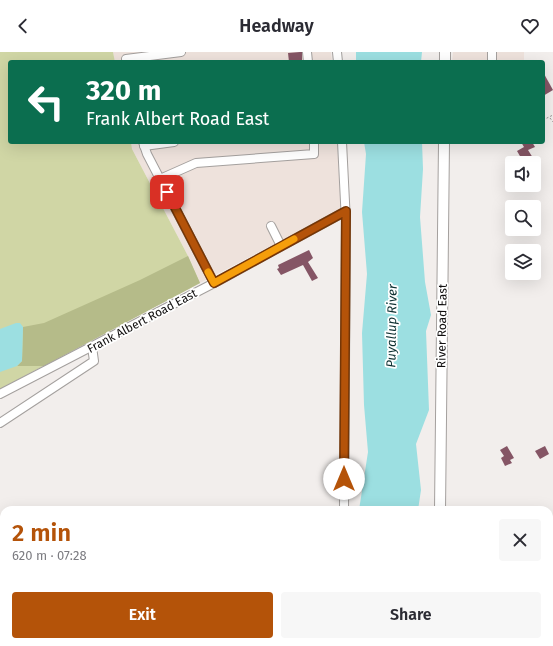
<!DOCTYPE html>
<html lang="en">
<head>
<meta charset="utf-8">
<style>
  :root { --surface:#fff; --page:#f7f7f7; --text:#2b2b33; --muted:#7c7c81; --accent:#b45309 }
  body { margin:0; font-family:"Fira Sans",sans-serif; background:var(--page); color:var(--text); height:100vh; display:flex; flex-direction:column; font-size:15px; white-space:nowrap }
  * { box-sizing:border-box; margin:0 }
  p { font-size:13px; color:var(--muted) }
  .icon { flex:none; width:22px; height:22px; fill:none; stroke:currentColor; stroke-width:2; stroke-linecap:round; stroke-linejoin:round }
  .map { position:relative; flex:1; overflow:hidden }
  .details { position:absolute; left:0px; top:454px; width:553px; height:140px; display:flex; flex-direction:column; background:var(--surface); border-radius:12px 12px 0 0; box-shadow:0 4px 16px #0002 }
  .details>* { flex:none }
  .banner { position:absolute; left:8px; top:8px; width:537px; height:84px; border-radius:4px; box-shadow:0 4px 16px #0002; background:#0b6e4f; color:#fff; overflow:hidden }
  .buttons { position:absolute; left:505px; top:104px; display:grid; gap:8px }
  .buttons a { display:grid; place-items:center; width:36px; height:36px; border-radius:4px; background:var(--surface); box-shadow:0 4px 16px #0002; font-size:20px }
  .pin { position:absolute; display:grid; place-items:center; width:34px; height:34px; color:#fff; margin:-17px; border-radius:8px; box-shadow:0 2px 6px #0006 }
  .me { position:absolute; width:44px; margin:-22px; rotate:0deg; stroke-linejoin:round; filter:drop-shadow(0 0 3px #0008) }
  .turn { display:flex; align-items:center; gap:14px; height:84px; padding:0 12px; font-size:18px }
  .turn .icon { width:52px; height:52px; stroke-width:2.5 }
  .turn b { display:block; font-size:28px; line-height:34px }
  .round { display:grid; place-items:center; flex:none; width:42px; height:42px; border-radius:4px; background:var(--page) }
  .head { display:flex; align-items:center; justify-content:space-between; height:68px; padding:0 12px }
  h1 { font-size:24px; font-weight:600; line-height:30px; color:var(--accent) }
  .primary-button { display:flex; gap:8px; margin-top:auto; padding:8px 12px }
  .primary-button a { flex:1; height:46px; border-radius:4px; background:var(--accent); color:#fff; font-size:16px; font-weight:600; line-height:46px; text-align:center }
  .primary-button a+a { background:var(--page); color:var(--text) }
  header { display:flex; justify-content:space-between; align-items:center; height:52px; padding:0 12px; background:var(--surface); font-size:18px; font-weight:600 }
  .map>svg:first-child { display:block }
  .built { fill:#eee2dc }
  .green { fill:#d0d6a5 }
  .forest { fill:#b5bb89 }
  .water { fill:#9cdfe1 }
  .building { fill:#855565 }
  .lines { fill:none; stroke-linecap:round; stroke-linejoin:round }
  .minor-casing { stroke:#a4a09e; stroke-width:10 }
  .major-casing { stroke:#a4a09e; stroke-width:12 }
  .path { stroke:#979493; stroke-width:1; stroke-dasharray:2 2; stroke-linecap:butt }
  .minor { stroke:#fff; stroke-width:8 }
  .major { stroke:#fff; stroke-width:10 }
  .route-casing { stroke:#753606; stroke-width:10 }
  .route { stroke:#b45309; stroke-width:7 }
  .slow { stroke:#f59e0b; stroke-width:7 }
  .labels { text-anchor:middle; stroke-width:3.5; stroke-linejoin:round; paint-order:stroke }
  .street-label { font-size:12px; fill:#110f0f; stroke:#fff }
  .water-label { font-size:13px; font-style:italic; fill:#0d3031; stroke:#fff }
</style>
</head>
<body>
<header><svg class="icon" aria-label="back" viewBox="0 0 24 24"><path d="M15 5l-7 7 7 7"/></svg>Headway<svg class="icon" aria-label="heart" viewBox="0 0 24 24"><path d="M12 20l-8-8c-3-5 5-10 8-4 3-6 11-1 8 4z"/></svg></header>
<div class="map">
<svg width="553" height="594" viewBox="0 0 553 594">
  <rect width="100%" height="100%" fill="#f2eeec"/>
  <!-- built -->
  <g class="built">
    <polygon points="113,0 331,0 332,10 115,10"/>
    <polygon points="453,0 524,0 524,10 452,10"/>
    <polygon points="131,90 337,90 341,154 336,160 200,231 188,204 132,97"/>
  </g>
  <!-- green -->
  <polygon class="green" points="0,0 113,0 115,10 10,10 10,90 131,90 132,97 188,204 200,231 0,337"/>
  <!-- forest -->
  <polygon class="forest" points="188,204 200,231 44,314 17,314 22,309 23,275 44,271 140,228"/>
  <!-- water -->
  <g class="water">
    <polygon points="356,0 422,0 421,10 356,10"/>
    <polygon points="364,90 422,90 423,117 420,165 425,230 431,263 426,279 429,358 416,392 421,438 418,458 359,458 368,400 364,353 362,281 367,222 362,160 366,102"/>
    <polygon points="16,271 20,271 23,275 22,309 17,314 0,320 0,277"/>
    <polygon points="360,590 415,590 415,594 359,594"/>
  </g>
  <!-- building -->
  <g class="building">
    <polygon points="300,0 302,0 302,10 289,10 288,1"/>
    <polygon points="543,20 553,38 543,44"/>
    <polygon points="521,90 532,90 535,95 528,98 533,106 524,111 517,99 524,95"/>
    <polygon points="309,198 313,206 308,210 318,226 312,229 303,213 281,223 277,217 279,216 278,213"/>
    <polygon points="507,394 514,406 510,408 512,411 505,414 501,406 504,404 500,398"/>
    <polygon points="545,394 549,402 540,407 535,399"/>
  </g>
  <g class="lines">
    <!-- minor casing -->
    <g class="minor-casing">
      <g id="minor">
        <polyline points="307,0 308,10"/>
        <polyline points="337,0 338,10"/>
        <polyline points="492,0 492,10"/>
        <polyline points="126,7 181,0"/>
        <polyline points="143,90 147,102 214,231"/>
        <polyline points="342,90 346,170 344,458"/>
        <polyline points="144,94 174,90"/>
        <polyline points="160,127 196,111 314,102 314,90"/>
        <polyline points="271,174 281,194"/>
        <polyline points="0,342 218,229 346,159"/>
        <polyline points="0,371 94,309 92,295"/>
        <polyline points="343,594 343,590"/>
        <polyline points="510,594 518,590"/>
        <polyline points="537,594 543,590"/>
      </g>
    </g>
    <!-- major casing -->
    <g class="major-casing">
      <g id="major">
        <polyline points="445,10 445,0"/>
        <polyline points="440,458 444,90"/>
        <polyline points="439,594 439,590"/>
      </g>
    </g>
    <!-- path -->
    <g class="path">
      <polyline points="550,66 553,70"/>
      <polyline points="543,68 553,63"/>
    </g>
    <!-- minor -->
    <use href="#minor" class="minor"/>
    <!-- major -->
    <use href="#major" class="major"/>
  </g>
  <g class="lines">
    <!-- route casing -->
    <g class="route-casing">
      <polyline id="route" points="167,140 214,231 346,159 344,427"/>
    </g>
    <!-- route -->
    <use href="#route" class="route"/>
    <!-- slow -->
    <polyline class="slow" points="208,220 214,231 294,187"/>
  </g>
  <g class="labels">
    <!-- street labels -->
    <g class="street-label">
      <text transform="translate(142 269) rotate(-28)" y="4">Frank Albert Road East</text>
      <text transform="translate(442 274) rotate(-89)" y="4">River Road East</text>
    </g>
    <!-- water labels -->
    <g class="water-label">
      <text transform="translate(391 274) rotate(-89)" y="5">Puyallup River</text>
    </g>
  </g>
</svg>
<div class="buttons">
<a><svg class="icon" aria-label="sound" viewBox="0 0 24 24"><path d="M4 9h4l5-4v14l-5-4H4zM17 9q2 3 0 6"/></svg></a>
<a><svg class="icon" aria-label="search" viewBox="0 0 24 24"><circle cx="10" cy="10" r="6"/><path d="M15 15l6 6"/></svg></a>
<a><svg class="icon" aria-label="layers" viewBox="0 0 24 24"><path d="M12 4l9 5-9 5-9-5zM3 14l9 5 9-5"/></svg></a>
</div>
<div class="pin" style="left:167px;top:140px;background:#d93025"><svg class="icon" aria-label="arrive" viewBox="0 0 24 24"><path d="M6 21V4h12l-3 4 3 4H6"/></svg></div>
<svg class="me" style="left:344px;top:427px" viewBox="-20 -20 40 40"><circle r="19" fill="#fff"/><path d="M0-13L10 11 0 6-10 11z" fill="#b45309"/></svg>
<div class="banner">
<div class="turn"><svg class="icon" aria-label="left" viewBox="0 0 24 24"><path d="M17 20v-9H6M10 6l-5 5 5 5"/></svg><div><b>320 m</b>Frank Albert Road East</div></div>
</div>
<section class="details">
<div class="head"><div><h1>2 min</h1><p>620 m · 07:28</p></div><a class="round"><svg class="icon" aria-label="close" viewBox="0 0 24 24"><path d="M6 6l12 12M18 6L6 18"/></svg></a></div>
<div class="primary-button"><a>Exit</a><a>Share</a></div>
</section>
</div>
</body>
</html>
